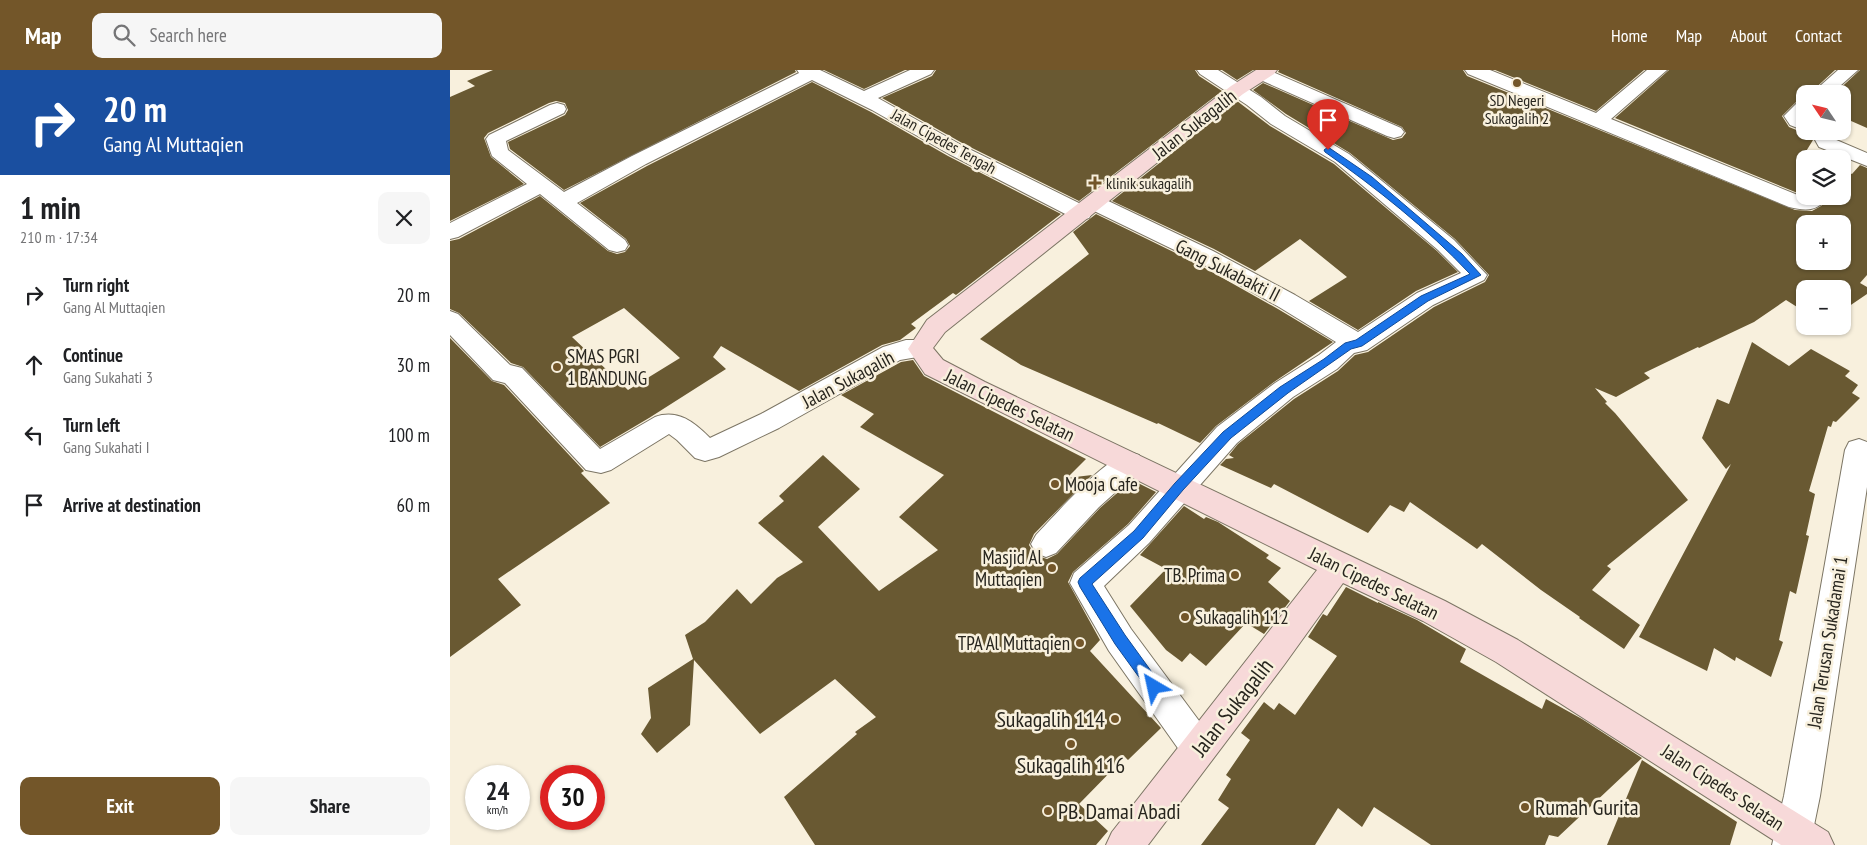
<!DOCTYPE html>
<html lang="en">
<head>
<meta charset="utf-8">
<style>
  :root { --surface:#fff; --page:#f6f6f6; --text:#202124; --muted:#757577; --accent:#735629 }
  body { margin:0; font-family:"PT Sans Narrow",sans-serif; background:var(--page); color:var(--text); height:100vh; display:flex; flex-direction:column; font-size:19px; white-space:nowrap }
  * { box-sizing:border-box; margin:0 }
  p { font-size:16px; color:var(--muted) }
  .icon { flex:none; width:28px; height:28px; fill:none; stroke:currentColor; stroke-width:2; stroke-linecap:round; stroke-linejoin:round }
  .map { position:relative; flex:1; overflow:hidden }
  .drawer { display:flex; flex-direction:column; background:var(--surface); width:450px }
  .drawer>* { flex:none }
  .guide { background:#1a4fa0; color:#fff; overflow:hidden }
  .needle { width:32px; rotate:305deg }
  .fabs { position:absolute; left:1346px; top:15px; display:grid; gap:10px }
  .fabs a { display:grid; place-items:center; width:55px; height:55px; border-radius:10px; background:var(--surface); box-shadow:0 1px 4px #0004; font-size:25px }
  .speed { position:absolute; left:15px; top:695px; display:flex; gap:10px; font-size:25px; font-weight:700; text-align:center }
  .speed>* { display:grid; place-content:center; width:65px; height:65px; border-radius:50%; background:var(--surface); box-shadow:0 1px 4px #0004; line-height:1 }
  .speed small { font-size:12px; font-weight:400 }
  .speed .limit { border:8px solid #d22; background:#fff; color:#111 }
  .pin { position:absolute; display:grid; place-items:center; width:42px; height:42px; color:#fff; margin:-51px -21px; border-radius:50% 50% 50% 0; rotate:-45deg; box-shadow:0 0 5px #0007 }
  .pin .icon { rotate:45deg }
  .me { position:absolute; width:55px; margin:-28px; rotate:324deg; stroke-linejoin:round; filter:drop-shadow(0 0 4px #0008) }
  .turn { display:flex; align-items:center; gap:18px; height:105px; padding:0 20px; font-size:22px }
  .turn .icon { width:65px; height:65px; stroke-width:2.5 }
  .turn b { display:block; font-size:35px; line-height:42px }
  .round { display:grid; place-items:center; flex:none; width:52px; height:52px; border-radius:10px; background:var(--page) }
  .summary { display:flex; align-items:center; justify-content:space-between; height:85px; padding:0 20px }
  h1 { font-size:30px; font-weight:800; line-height:38px }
  .cta { display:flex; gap:10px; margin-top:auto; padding:10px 20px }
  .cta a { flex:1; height:58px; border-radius:10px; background:var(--accent); color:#fff; font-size:20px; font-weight:800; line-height:58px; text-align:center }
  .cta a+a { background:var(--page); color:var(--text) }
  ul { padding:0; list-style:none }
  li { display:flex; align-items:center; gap:15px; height:70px; padding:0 20px }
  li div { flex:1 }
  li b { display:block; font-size:19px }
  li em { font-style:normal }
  header { display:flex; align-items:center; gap:30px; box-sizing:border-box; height:70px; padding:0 25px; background:var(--accent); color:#fff }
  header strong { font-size:24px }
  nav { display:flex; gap:28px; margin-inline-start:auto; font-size:18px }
  .search { width:350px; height:45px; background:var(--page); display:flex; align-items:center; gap:12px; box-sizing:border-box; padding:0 18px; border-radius:10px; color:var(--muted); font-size:19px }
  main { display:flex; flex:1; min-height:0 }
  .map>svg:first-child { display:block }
  .building { fill:#695932; fill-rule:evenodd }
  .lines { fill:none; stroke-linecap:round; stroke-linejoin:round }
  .street-casing { stroke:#7c7564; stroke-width:2 }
  .secondary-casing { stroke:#7c7564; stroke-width:2 }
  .street { fill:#fff; fill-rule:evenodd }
  .secondary { fill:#f7d9d9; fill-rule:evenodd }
  .route { fill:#1a73e8; stroke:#114b97 }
  .poi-dot { fill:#735629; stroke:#f8f0dd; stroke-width:2 }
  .labels { text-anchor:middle; stroke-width:5; stroke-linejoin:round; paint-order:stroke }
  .far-poi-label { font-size:16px; fill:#27251e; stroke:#f8f0dd }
  .far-street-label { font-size:16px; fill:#27251e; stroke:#f8f0dd }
  .street-label { font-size:19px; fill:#27251e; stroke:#f8f0dd }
  .poi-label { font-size:19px; fill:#27251e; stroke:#f8f0dd; text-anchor:start }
  .near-street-label { font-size:22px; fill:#27251e; stroke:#f8f0dd }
  .near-poi-label { font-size:22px; fill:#27251e; stroke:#f8f0dd; text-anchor:start }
</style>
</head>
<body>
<header>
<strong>Map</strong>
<div class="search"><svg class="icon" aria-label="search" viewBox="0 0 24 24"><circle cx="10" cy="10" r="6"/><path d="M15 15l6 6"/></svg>Search here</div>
<nav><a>Home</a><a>Map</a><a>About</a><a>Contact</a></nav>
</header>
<main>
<section class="drawer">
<div class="guide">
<div class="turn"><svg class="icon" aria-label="right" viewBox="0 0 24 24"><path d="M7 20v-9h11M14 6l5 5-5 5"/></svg><div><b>20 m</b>Gang Al Muttaqien</div></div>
</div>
<div class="summary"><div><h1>1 min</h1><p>210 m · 17:34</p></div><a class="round"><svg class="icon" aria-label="close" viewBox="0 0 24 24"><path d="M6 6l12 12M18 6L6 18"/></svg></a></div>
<ul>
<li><svg class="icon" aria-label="right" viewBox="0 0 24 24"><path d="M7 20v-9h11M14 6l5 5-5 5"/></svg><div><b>Turn right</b><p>Gang Al Muttaqien</p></div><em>20 m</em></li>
<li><svg class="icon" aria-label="ahead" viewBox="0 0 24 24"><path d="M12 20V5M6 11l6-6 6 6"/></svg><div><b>Continue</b><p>Gang Sukahati 3</p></div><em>30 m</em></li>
<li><svg class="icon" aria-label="left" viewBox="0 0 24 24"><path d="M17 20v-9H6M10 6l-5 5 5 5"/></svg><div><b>Turn left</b><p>Gang Sukahati I</p></div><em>100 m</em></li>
<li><svg class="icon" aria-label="arrive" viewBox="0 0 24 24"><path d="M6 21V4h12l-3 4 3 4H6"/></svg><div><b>Arrive at destination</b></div><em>60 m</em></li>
</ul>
<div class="cta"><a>Exit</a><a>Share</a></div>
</section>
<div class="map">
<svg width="1417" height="775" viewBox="0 0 1417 775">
  <rect width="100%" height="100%" fill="#f8f0dd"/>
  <!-- building -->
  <g class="building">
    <polygon points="43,0 345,0 346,2 114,120 60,79 58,72 115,45 118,40 115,33 106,31 99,33 38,63 34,68 41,87 74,114 0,151 0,27 25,16 17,11"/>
    <polygon points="374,0 455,0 414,19"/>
    <polygon points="486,0 745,0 749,6 772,21 629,131 514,74 432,28 482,6"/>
    <polygon points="772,0 803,0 787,10"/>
    <path d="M 829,0 L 1013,0 L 1017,6 L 1345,140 L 1362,141 L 1371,136 L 1380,126 L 1392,126 L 1392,100 L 1402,104 L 1410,95 L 1417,98 L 1417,205 L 1410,213 L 1417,217 L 1417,224 L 1392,241 L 1392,219 L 1355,219 L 1355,242 L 1336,230 L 1304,252 L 1249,278 L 1248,277 L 1194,303 L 1200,308 L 1166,327 L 1145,318 L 1157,332 L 1155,333 L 1165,343 L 1238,430 L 1157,496 L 1161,499 L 1142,520 L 1190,555 L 1174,579 L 1129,548 L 1130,547 L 1091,520 L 1032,474 L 1027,479 L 960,432 L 954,442 L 940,435 L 918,463 L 824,414 L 821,418 L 770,395 L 776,389 L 784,388 L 779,385 L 788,374 L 844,329 L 888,301 L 905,285 L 918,282 L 984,237 L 1035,212 L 1039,205 L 1005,169 L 900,83 L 836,44 L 803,20 L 813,13 L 943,70 L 952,68 L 956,63 L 952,57 L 828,2 ZM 1355,154 L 1392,154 L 1392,191 L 1355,191 Z"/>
    <polygon points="1045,0 1194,0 1146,41"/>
    <polygon points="1219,0 1385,0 1359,24 1355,24 1355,28 1347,31 1332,46 1339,57 1354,63 1358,61 1363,70 1355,83 1367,89 1355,89 1355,124 1350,124 1165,48"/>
    <polygon points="1410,0 1417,0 1417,58 1392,47 1392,24 1384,24"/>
    <path d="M 362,12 L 421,42 L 498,86 L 611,144 L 506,225 L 503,223 L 461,254 L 466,258 L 450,270 L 432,275 L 349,321 L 271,276 L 263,287 L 276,299 L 199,348 L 150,377 L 73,297 L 61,293 L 9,243 L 0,239 L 0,171 L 9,169 L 90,126 L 158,181 L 167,184 L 175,182 L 180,176 L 176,169 L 130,133 L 197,96 ZM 174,238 L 230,288 L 178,320 L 122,267 Z"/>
    <polygon points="787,31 820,56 884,94 987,181 1008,202 966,221 908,260 859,231 897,207 850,169 805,201 764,179 662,131"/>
    <polygon points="646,144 746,193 828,239 883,272 824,312 766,356 750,373 708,353 707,354 571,295 530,269 639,184 623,162"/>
    <polygon points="0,268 42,311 54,315 134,401 131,403 160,433 48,509 71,535 0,587"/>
    <polygon points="1302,272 1339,296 1361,279 1400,301 1395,306 1408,315 1402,323 1410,328 1386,352 1383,351 1381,357 1378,356 1359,421 1365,424 1356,465 1359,466 1346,524 1340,521 1329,570 1333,572 1321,607 1286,587 1285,591 1264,578 1257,601 1189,567 1281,394 1276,399 1252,368 1267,329 1279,334"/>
    <polygon points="463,290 474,306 636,389 617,408 642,405 584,464 579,475 585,485 597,489 607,484 650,438 682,410 706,422 678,454 623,502 618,512 650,570 640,581 711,658 678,690 675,687 629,734 658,761 646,775 365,775 334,727 407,664 405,662 426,647 385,609 310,664 244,590 240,655 207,683 191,664 201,648 198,618 243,589 235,565 255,552 287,519 301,534 327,508 353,492 308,453 334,431 329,426 373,385 410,419 368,457 429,521 488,480 449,447 494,405 410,357 424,344 391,325 451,292"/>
    <polygon points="734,436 754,449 756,447 768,452 819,485 816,488 831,498 818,512 840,531 814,564 796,553 756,596 740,583 732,592 716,580 680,536 716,499 690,485"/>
    <polygon points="896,517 928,533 928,532 967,550 1016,579 1010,592 1092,639 1096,629 1132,649 1192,688 1108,767 1099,765 1095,775 981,775 924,737 912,757 888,738 865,775 751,775 779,738 768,730 781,709 776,705 800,670 791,663 814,632 824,640 829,633 845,645 887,586 858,567 873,544 877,546"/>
    <polygon points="1192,690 1287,752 1280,775 1157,775"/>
  </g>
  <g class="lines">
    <!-- street casing -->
    <g class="street-casing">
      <g id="street">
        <polygon points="347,0 370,0 414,21 460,0 484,0 481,4 428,28 513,76 639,138 642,143 639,148 631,150 623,148 499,84 422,40 362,10 196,94 127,133 175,170 178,175 175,180 167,182 159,180 90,124 8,167 0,169 0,153 77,114 42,86 36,69 39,65 100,35 107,33 114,35 116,39 114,43 56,71 58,80 114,122 182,86 349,3"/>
        <polygon points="747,0 768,0 811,27 835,46 899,84 1004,170 1037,205 1034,210 983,235 917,280 904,283 887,299 843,327 787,373 699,473 654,516 681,559 761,667 766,679 761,691 749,696 737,691 659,581 620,513 624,503 679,455 767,357 825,313 869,285 886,272 829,237 747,191 638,138 634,133 638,128 645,126 652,128 763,181 845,225 908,262 967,223 1011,203 988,180 885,92 821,54 797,35 750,4"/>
        <polygon points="807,0 818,0 951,58 954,62 951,66 944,68 937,66 806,8 803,4"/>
        <path d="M 1015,0 L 1040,0 L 1146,43 L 1197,0 L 1217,0 L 1161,49 L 1350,126 L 1378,126 C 1368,142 1356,141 1339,137 L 1018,4 Z"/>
        <polygon points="1388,0 1408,0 1381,24 1361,24"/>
        <polygon points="1355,30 1355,61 1340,55 1334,46 1348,32"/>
        <polygon points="1360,61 1380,61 1384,69 1417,83 1417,96 1369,77"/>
        <path d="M 0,241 L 8,244 L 60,295 L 72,298 L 150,379 L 205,347 C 228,339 244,352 260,368 L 262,367 L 311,344 L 433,277 L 456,270 L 470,270 L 479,273 L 482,279 L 479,285 L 450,290 L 329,358 L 269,387 L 255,391 L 245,388 L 227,370 L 219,364 L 161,400 L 151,403 L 136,400 L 55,313 L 43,310 L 0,265 Z"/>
        <polygon points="1409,369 1417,372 1417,417 1370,726 1360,775 1322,775 1334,726 1395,380 1399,372"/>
        <path d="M 679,382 L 689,385 L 693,393 L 689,401 L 649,437 L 606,483 L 596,487 L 586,483 L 581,474 L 586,465 C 607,443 652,391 679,382 Z"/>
      </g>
    </g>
    <!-- secondary casing -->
    <g class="secondary-casing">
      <polygon id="secondary" points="806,0 827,0 824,4 793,24 495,262 483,278 493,290 535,312 995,531 1068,570 1378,762 1384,775 1331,775 1046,592 973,551 893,513 834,595 698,775 656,775 662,762 867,500 475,304 458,279 477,250 781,16"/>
    </g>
    <!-- street -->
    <use href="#street" class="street"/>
    <!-- secondary -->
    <use href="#secondary" class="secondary"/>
  </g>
  <!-- route -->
  <path class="route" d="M 878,77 L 922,107 L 1012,184 L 1031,205 L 978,231 L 912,276 L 901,279 L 838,323 L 781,368 L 733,420 L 693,468 L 642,514 L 675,565 L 709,612 L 711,617 L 709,621 L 704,623 L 699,621 L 665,574 L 630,517 L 628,512 L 630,508 L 684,461 L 725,413 L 773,362 L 830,317 L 874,289 L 895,273 L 906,270 L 971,226 L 1020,204 C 977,158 926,118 875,82 L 874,80 Z"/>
  <!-- markers -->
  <g class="poi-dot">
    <circle cx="1067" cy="13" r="5"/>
    <path d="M642.5 105.5h5v5h5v5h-5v5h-5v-5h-5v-5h5z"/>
    <circle cx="107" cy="297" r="5"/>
    <circle cx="605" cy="414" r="5"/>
    <circle cx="602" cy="498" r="5"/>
    <circle cx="785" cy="505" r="5"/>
    <circle cx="735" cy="547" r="5"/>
    <circle cx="630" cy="573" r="5"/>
    <circle cx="665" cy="649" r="5"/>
    <circle cx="621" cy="674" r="5"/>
    <circle cx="1075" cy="737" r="5"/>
    <circle cx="598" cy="741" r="5"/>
  </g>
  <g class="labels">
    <!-- far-poi labels -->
    <g class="far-poi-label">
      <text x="1067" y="36">SD Negeri<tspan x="1067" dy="18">Sukagalih 2</tspan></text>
      <text x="656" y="119" text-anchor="start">klinik sukagalih</text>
    </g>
    <!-- far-street labels -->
    <g class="far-street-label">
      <text transform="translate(494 71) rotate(29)" y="6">Jalan Cipedes Tengah</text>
    </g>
    <!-- street labels -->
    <g class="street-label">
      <text transform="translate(744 54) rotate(-38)" y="7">Jalan Sukagalih</text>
      <text transform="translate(778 200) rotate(27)" y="7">Gang Sukabakti II</text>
      <text transform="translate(398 309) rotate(-28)" y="7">Jalan Sukagalih</text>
      <text transform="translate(560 335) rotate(26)" y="7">Jalan Cipedes Selatan</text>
      <text transform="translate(924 513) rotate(26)" y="7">Jalan Cipedes Selatan</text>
      <text transform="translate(1377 572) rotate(-81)" y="7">Jalan Terusan Sukadamai 1</text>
      <text transform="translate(1273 717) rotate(33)" y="7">Jalan Cipedes Selatan</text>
    </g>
    <!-- poi labels -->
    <g class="poi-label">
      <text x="117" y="293">SMAS PGRI<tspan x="117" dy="22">1 BANDUNG</tspan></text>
      <text x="615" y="421">Mooja Cafe</text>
      <text x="592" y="494" text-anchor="end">Masjid Al<tspan x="592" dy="22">Muttaqien</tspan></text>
      <text x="775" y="512" text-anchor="end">TB. Prima</text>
      <text x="745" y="554">Sukagalih 112</text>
      <text x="620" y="580" text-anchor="end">TPA Al Muttaqien</text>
    </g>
    <!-- near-street labels -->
    <g class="near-street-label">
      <text transform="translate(782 637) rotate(-52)" y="8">Jalan Sukagalih</text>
    </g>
    <!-- near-poi labels -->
    <g class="near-poi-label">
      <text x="655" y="657" text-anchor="end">Sukagalih 114</text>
      <text x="621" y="703" text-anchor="middle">Sukagalih 116</text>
      <text x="1085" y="745">Rumah Gurita</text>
      <text x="608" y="749">PB. Damai Abadi</text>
    </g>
  </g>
</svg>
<div class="fabs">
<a><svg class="needle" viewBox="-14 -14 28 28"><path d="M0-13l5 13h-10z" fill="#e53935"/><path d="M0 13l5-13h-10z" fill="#757577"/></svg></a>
<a><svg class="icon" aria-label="layers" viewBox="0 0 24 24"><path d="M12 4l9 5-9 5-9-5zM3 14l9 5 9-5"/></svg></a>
<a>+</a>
<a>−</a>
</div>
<div class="speed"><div>24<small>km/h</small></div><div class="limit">30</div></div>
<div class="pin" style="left:878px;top:80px;background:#d93025"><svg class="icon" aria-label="arrive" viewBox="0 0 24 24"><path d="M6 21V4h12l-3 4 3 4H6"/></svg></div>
<svg class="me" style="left:704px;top:617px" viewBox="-20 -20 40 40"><path d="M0-17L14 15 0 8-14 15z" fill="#1a73e8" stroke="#fff" stroke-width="4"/></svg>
</div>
</main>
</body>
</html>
